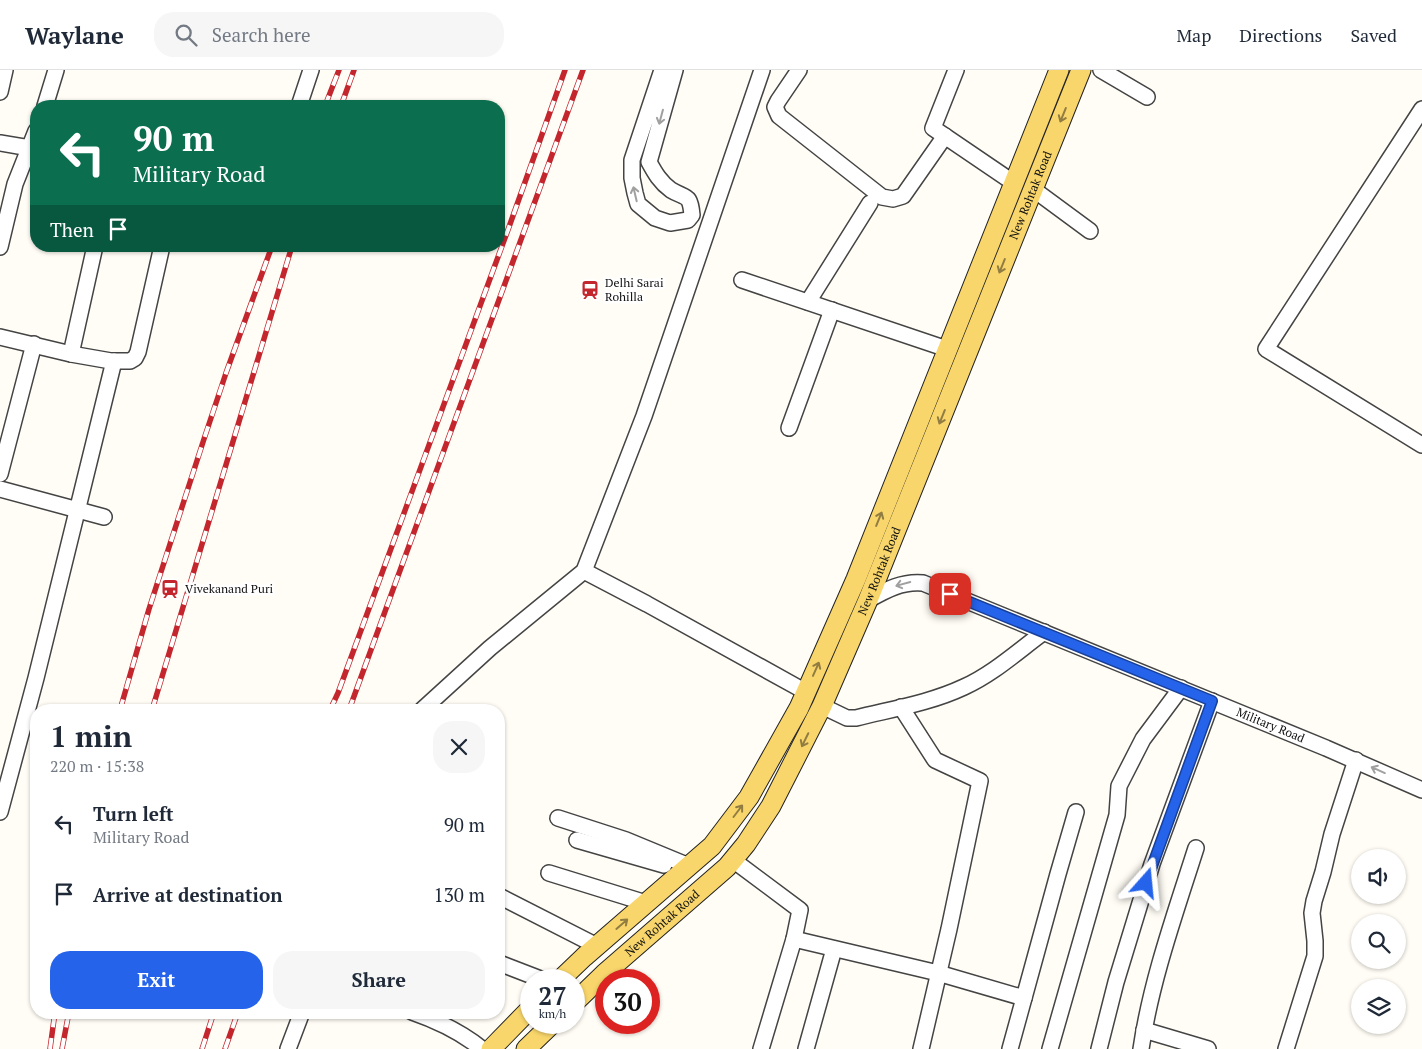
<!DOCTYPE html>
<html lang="en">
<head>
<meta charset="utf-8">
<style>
  :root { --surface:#fff; --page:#f6f6f7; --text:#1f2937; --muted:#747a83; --line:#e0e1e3; --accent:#2563eb }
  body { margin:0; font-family:"PT Serif",serif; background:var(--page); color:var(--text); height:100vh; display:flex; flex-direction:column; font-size:19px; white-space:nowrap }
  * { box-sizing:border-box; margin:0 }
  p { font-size:16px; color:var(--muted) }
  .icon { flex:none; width:28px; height:28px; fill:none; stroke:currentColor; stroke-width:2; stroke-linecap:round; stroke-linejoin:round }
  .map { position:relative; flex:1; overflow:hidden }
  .details { position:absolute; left:30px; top:634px; width:475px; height:315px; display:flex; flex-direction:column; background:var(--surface); border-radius:20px; box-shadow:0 1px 4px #0004 }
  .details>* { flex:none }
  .banner { position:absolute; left:30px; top:30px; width:475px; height:152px; border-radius:20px; box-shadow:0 1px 4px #0004; background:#0b6e4f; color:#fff; overflow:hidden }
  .fabs { position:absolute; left:1351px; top:779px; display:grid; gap:10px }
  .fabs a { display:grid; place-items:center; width:55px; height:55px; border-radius:50%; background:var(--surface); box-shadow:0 1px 4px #0004; font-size:25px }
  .speed { position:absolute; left:520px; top:899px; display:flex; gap:10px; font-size:25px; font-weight:700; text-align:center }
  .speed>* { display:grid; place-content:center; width:65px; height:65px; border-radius:50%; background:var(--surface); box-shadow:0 1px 4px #0004; line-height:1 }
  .speed small { font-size:12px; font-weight:400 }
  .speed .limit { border:8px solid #d22; background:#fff; color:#111 }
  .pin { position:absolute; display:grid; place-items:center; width:42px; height:42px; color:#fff; margin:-21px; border-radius:10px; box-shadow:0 2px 8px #0006 }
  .me { position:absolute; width:55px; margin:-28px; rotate:18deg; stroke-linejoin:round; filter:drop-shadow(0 0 4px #0008) }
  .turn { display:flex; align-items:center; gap:18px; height:105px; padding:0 20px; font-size:22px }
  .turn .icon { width:65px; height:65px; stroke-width:2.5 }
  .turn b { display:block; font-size:35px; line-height:42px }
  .then { display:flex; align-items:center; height:48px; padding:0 20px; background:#0003; gap:10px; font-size:19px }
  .round { display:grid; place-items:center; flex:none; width:52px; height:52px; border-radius:20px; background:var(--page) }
  .headline { display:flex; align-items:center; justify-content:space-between; height:85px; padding:0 20px }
  h1 { font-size:30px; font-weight:600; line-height:38px }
  .button { display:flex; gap:10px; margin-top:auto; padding:10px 20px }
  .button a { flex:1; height:58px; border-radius:20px; background:var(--accent); color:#fff; font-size:20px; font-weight:600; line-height:58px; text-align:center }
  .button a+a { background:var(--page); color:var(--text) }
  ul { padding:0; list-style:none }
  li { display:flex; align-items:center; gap:15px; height:70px; padding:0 20px }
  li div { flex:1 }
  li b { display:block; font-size:19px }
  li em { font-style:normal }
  header { display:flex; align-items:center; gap:30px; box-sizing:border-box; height:70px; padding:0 25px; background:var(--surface); border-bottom:1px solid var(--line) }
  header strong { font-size:24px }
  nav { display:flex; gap:28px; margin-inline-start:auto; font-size:18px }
  .search { width:350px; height:45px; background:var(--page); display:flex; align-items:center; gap:12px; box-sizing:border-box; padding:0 18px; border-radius:20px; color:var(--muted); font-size:19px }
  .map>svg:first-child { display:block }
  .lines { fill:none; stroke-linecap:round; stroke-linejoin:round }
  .minor-casing { stroke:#444; stroke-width:18 }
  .major-casing { stroke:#222; stroke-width:21 }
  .minor { stroke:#fff; stroke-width:15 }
  .major { stroke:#f9d66b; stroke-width:19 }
  .rail-casing { stroke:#c4262e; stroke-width:5.5 }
  .rail { stroke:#fff; stroke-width:4; stroke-dasharray:11; stroke-linecap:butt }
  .oneway { stroke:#917d42 }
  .oneway2 { stroke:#a0a0a0 }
  .route-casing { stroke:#184099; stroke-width:12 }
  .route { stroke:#2563eb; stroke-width:9 }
  .labels { text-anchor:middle; stroke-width:5; stroke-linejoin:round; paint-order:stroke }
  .street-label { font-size:12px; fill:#111; stroke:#fff }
  .poi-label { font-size:12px; fill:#111; stroke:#fff; text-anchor:start }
</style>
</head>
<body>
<header>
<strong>Waylane</strong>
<div class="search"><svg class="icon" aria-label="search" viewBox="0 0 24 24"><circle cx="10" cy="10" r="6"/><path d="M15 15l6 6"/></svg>Search here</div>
<nav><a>Map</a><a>Directions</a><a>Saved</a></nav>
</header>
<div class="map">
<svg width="1422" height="979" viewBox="0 0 1422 979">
  <rect width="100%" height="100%" fill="#fffdf5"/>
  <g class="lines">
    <!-- minor casing -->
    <g class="minor-casing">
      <g id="minor">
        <path d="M 662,0 L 632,90 L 632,108 L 635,123 L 638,134 L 655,148 L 670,153 L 688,150 L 692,145 C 690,123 686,129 671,120 C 660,112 655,103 649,92 L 675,0"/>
        <polyline points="799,0 778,31 775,37 779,46 882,127 893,129 903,126 945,66"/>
        <polyline points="956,0 933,58 1014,113"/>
        <polyline points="1101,0 1147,27"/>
        <polyline points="0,22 5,0"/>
        <polyline points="45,36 56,0"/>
        <polyline points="299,36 311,0"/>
        <polyline points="1422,39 1266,279 1422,375"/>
        <polyline points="0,73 30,78"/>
        <polyline points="1033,119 1090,161"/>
        <polyline points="0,177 15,114 36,61"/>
        <polyline points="742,210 947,279"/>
        <polyline points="808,232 870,133"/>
        <polyline points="0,267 71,284 111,291 130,291 135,288 138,282 162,176"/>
        <polyline points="71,284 95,176"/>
        <polyline points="789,358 832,240"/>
        <polyline points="0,404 34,274"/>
        <polyline points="0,419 104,447"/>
        <polyline points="584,501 647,534 806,622"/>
        <path id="s1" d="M 868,530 C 886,520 902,511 923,513 L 1326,678 L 1422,720"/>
        <path d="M 822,636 L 847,648 L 856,648 C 892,639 930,633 964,617 C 993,604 1018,581 1044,562"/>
        <polyline points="901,637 935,690 980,711 949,859 921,979"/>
        <polyline points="422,640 490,578 584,501 644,346 762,0"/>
        <polyline points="0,742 36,608 114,291"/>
        <polyline points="558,748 626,770 689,796"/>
        <polyline points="577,770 664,795"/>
        <polyline points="733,790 800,840 794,869 761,979"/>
        <polyline points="549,803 646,833"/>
        <polyline points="499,826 597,876"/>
        <polyline points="794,869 938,903 1024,928"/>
        <polyline points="499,893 543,910"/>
        <path d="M 412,942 C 438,951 461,962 482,979"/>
        <polyline points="1144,960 1208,979"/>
        <polyline points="288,979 302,942"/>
        <polyline points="806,979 834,879"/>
        <polyline points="1010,979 1058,804 1076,742"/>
        <polyline points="1050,979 1117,745 1119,716 1143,669 1181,618"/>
        <polyline points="1099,979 1116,912 1152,794 1212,631"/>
        <path d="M 1141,979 C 1151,911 1175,844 1196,778"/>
        <polyline points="1286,979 1315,886 1315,871 1312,843 1314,831 1323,802 1332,764 1356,690"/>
      </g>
    </g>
    <!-- major casing -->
    <g class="major-casing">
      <g id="major">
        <polyline points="560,910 584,887 712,776 749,727 799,638 856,509 1059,0"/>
        <path id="s2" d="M 574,933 L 604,904 L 727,797 L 746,774 L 771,736 L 822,636 L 868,530 L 1081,0"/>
        <polyline points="491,979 531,938"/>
        <polyline points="526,979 554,952"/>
      </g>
    </g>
    <!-- minor -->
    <use href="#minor" class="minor"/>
    <!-- major -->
    <use href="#major" class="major"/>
    <!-- rail casing -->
    <g class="rail-casing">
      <g id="rail">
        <polyline points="325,36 339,0"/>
        <polyline points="341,36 354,0"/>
        <polyline points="120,640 149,539 204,369 226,303 272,176"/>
        <polyline points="152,640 292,176"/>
        <polyline points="330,640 338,623 509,157 565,0"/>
        <polyline points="349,640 583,0"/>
        <polyline points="50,979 55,942"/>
        <polyline points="62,979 69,942"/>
        <polyline points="202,979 214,942"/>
        <polyline points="225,979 238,942"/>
      </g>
    </g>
    <!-- rail -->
    <use href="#rail" class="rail"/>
  </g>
  <!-- one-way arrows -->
  <defs><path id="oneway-shaft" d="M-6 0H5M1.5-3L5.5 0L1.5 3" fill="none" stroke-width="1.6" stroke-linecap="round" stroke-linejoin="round" transform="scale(1.25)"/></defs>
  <g class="oneway">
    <use href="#oneway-shaft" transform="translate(1063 45) rotate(112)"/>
    <use href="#oneway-shaft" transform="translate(1002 196) rotate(112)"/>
    <use href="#oneway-shaft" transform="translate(942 347) rotate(112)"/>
    <use href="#oneway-shaft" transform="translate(879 449) rotate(-68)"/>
    <use href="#oneway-shaft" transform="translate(816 599) rotate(-66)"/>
    <use href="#oneway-shaft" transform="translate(805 670) rotate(116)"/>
    <use href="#oneway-shaft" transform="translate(738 741) rotate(-53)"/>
    <use href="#oneway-shaft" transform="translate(622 854) rotate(-41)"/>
  </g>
  <g class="oneway2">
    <use href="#oneway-shaft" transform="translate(661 47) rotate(105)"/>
    <use href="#oneway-shaft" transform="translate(635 124) rotate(-103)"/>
    <use href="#oneway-shaft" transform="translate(903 514) rotate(165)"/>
    <use href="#oneway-shaft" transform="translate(1378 700) rotate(-156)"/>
  </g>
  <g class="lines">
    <!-- route casing -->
    <g class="route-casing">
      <polyline id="route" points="950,524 1212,631 1146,813"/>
    </g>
    <!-- route -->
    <use href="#route" class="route"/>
  </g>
  <!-- icons -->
  <defs>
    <g id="station-bare" transform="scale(1.5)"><path d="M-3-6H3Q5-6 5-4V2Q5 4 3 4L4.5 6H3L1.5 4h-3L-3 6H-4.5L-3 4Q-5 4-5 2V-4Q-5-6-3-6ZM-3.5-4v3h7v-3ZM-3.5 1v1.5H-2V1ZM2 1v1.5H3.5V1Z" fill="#c4262e" stroke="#fff" stroke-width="2.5" paint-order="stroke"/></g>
  </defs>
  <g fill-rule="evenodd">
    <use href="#station-bare" x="590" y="220"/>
    <use href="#station-bare" x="170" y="519"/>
  </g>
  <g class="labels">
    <!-- street labels -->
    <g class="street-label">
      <text dy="4" stroke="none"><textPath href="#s2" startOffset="944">New Rohtak Road</textPath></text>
      <text dy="4" stroke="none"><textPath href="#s2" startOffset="539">New Rohtak Road</textPath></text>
      <text dy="4" stroke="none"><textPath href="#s1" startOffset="434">Military Road</textPath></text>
      <text dy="4" stroke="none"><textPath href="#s2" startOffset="119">New Rohtak Road</textPath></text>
    </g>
    <!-- poi labels -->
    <g class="poi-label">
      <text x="605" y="217">Delhi Sarai<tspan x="605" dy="14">Rohilla</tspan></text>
      <text x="185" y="523">Vivekanand Puri</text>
    </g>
  </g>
</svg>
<div class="fabs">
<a><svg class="icon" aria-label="sound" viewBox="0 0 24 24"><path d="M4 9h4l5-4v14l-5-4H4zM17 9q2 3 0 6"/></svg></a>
<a><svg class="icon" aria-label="search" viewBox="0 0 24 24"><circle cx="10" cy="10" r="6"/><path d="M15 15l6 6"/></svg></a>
<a><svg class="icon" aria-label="layers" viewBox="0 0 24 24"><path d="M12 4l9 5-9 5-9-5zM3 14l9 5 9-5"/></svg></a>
</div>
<div class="speed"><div>27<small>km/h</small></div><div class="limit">30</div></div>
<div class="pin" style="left:950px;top:524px;background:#d93025"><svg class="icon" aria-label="arrive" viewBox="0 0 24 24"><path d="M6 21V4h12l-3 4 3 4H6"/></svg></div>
<svg class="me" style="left:1146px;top:813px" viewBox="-20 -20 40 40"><path d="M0-17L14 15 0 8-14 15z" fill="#2563eb" stroke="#fff" stroke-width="4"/></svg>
<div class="banner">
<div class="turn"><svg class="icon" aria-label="left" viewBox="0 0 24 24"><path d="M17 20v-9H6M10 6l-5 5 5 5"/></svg><div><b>90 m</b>Military Road</div></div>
<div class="then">Then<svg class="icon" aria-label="arrive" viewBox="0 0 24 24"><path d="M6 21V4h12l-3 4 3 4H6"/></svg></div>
</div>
<section class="details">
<div class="headline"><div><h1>1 min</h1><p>220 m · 15:38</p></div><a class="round"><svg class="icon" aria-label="close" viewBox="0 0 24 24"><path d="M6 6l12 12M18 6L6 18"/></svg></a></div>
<ul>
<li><svg class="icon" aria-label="left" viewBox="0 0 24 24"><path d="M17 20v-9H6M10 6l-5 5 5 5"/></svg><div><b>Turn left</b><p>Military Road</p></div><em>90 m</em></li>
<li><svg class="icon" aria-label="arrive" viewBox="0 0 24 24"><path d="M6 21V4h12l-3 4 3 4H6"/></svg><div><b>Arrive at destination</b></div><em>130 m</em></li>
</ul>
<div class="button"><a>Exit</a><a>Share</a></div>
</section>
</div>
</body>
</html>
